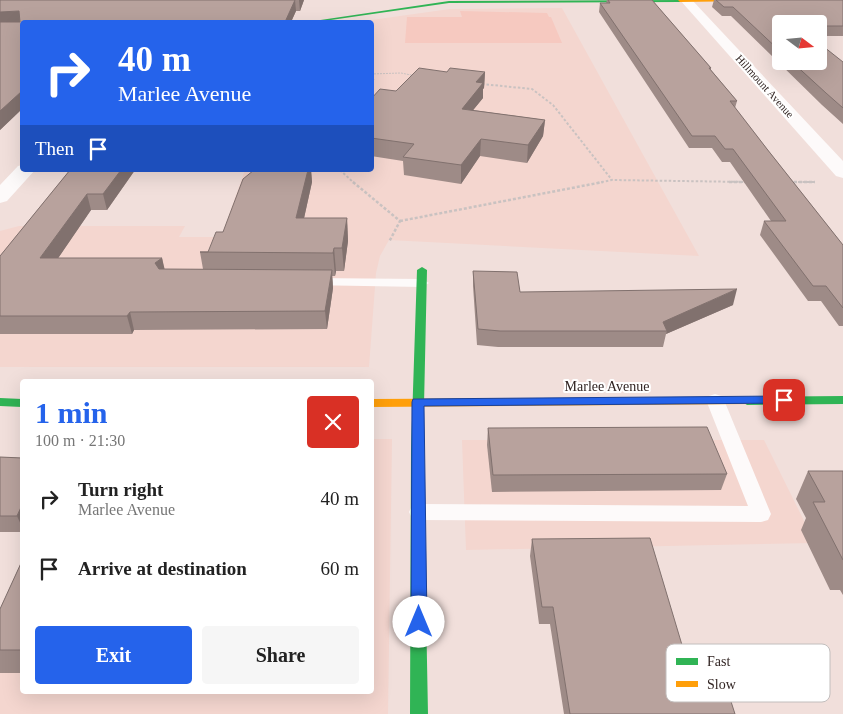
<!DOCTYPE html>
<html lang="en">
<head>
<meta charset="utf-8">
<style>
  :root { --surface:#fff; --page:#f6f6f6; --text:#222; --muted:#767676; --accent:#2563eb }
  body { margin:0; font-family:"Times New Roman",serif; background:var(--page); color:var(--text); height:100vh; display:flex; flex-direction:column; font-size:19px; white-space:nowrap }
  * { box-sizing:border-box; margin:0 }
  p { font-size:16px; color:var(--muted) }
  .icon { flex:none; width:28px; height:28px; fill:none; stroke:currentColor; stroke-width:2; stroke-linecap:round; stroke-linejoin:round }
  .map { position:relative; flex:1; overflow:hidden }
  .drawer { position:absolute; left:20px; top:379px; width:354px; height:315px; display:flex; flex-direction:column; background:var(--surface); border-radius:5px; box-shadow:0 5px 20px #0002 }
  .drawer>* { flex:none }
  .banner { position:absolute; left:20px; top:20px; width:354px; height:152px; border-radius:5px; box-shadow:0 5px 20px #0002; background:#2563eb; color:#fff; overflow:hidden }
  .needle { width:32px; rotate:106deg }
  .buttons { position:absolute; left:772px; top:15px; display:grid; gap:10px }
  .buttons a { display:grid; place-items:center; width:55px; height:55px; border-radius:5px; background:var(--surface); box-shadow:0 5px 20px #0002; font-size:25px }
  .pin { position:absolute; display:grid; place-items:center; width:42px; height:42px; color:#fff; margin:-21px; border-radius:10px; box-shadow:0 2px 8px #0006 }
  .me { position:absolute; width:55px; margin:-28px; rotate:0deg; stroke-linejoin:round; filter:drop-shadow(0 0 4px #0008) }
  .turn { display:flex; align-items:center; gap:18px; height:105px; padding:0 15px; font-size:22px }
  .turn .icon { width:65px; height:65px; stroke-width:2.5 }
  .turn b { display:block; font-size:35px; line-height:42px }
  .then { display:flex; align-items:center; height:48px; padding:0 15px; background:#0003; gap:10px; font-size:19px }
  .round { display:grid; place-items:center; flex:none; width:52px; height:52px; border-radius:5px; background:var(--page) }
  .headline { display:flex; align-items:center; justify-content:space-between; height:85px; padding:0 15px }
  h1 { font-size:30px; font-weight:800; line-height:38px; color:var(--accent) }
  .cta { display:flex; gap:10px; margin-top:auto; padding:10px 15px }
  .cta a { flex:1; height:58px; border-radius:5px; background:var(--accent); color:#fff; font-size:20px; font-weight:800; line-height:58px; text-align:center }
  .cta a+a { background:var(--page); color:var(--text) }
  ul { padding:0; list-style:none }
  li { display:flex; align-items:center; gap:15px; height:70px; padding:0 15px }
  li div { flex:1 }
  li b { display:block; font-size:19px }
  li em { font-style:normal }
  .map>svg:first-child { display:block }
  .built { fill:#f4d6cf }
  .green { fill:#f6c9c0 }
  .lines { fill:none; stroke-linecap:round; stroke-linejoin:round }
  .path-far2 { stroke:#c9c2c1; stroke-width:1; stroke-dasharray:2 1; stroke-linecap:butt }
  .path-far1 { stroke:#c9c2c1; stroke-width:2; stroke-dasharray:2.5 2; stroke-linecap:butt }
  .path { stroke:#c9c2c1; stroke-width:2.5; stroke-dasharray:3 2; stroke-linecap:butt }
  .lane { fill:#fdfafa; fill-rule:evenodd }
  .street { fill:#fdfafa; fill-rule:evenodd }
  .fast { fill:#30b455; fill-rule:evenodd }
  .slow { fill:#ff9f0a; fill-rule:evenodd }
  .wall { fill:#9e8b87 }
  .shaded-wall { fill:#81716e }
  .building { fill:#b8a29d; stroke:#81716e }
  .route { fill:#2563eb; stroke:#184099 }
  .labels { text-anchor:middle; stroke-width:4; stroke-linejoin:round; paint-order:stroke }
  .far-street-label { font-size:11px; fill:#322523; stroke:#fff }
  .street-label { font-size:14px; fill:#322523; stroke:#fff }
  .key { fill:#fff; stroke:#c2bebd; stroke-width:1 }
  .key-label { font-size:14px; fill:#322523 }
</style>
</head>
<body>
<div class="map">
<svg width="843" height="714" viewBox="0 0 843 714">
  <rect width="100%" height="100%" fill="#f1dfdb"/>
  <!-- built -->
  <g class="built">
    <polygon points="562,8 699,256 389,240 380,256 376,273 369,367 0,367 0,231 19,226 185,226 179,237 221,237 245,170 371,170 371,22 357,22 450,9"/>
    <polygon points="371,439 392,439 388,714 0,714 0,630 22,583 22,691 371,691"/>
    <polygon points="462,440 764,440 815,543 466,550"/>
  </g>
  <!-- green -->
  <polygon class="green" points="460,11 547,13 549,17 551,17 562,43 405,43 407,17 462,17"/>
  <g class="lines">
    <!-- path-far2 -->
    <g class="path-far2">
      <polyline points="371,74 401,73 416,76"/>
      <polyline points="371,74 373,80"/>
    </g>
    <!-- path-far1 -->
    <g class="path-far1">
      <polyline points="371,83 374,79"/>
      <polyline points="482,84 532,89 553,105 612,180"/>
      <polyline points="340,170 354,183"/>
      <polyline points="789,182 815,182"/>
      <polyline points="597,183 612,180 748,182"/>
    </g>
    <!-- path -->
    <g class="path">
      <polyline points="353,182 400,221 389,242"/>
      <polyline points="729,182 748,182"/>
      <polyline points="789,182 815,182"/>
      <polyline points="400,221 603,182"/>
    </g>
    <!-- lane -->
    <g class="lane">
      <polygon points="312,278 422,279 429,283 422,287 307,285 305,282 307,279"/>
      <polygon points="715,394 721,396 724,400 771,514 768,520 761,522 419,520 412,518 409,512 412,506 419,504 748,506 706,400 709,396"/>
    </g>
    <!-- street -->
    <g class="street">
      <polygon points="680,0 692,0 843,161 843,178 836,176"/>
      <polygon points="22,165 22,170 35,170 7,201 0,203 0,185 18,166"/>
    </g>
    <!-- fast -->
    <g class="fast">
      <polygon points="682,0 680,2 449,3 317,22 307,22 449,1"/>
      <polygon points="422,267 427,270 423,450 428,714 410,714 411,450 417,270"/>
      <polygon points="843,396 843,404 747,405 741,401 747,397"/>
      <polygon points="0,398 22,399 22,407 0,406"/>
    </g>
    <!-- slow -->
    <g class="slow">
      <polygon points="678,0 752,0 752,1 680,2"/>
      <polygon points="747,397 751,398 753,401 751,404 371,407 371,399"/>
    </g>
  </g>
  <!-- wall -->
  <g class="wall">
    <polygon points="0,0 304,0 300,11 296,11 291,22 22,22 22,109 0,130"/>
    <polygon points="607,0 652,0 711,68 711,70 737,101 735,108 767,149 843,245 843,326 839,326 821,301 808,301 760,235 764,221 771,221 730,162 722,162 712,148 689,148 599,12 600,3 606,3"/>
    <polygon points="714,0 843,0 843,36 819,36 819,24 781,24 781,61 819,61 843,62 843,124 822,105 731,16 722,16 712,7"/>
    <polygon points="447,72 485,72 484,88 483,89 483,98 473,110 545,120 543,136 527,163 480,156 461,184 404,175 403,161 371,156 371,99 396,91"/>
    <polygon points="70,170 135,170 107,210 91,210 58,258 162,258 164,269 203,269 200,252 208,252 223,232 254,170 311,170 312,182 304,218 347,218 348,241 344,271 336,271 335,276 332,276 333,288 327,329 134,330 132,334 0,334 0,256"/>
    <polygon points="473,271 520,292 733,305 666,334 663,347 498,347 477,345 473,286"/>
    <polygon points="488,428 727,474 721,490 492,492 487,445"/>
    <polygon points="0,457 22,458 22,532 0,532"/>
    <polygon points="808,471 843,471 843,595 840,590 830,590 801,530 806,518 796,499"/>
    <polygon points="532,539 685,655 735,714 564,714 550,624 539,624 530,556"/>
    <polygon points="22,561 22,673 0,673 0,609"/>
  </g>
  <!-- shaded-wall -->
  <g class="shaded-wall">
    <polygon points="295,0 296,11 291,22 285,22"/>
    <polygon points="299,0 304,0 300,11"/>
    <polygon points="19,11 22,22 0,24 0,12"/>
    <polygon points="485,72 484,88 483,89 483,98 461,125 462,109 476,82"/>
    <polygon points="22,91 22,109 0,130 0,111"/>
    <polygon points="545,120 543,136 527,163 528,145"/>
    <polygon points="481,139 480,156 461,184 461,165"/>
    <polygon points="121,170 135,170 107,210 103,194"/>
    <polygon points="308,170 311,170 312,182 299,241 296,218"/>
    <polygon points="87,194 91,210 46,276 40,258"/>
    <polygon points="347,218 348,241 344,271 342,248"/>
    <polygon points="334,248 336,271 335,276 333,253"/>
    <polygon points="162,258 166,275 159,280 155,263"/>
    <polygon points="332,270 333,288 327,329 325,311"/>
    <polygon points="737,289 733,305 666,334 667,331 663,322"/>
    <polygon points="130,312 134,330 132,334 127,316"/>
    <polygon points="22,505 22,527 17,516"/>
  </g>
  <!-- building -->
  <g class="building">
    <polygon points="0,0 295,0 285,22 22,22 22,91 0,111 0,22 20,22 19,11 0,12"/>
    <polygon points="608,0 652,0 711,68 709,68 737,101 730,101 767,149 843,245 843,308 826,286 813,286 764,221 786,221 733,149 725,149 715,136 692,136 600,3 610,3"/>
    <polygon points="716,0 843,0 843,26 819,26 819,24 781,24 781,52 733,7 724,7"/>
    <polygon points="819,43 843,62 843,108 826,93 791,61 819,61"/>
    <polygon points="419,68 447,72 450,68 485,72 476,82 483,83 462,109 545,120 528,145 481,139 461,165 403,157 414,144 371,138 371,99 380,89 396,91"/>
    <polygon points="70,170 121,170 103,194 87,194 40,258 162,258 155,263 159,269 332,270 325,311 130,312 127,316 0,316 0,256"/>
    <polygon points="254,170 308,170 296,218 347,218 342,248 334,248 333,253 200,252 208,252 216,232 223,232 243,179"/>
    <polygon points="473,271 517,272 520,292 737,289 663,322 667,331 500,331 478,329"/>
    <polygon points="707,427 727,474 493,475 488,428"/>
    <polygon points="0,457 22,458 22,505 17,516 0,516"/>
    <polygon points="808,471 843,471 843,560 813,502 825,502"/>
    <polygon points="650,538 685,655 716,655 735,714 570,714 553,607 542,607 532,539"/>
    <polygon points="22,561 22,650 0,650 0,609"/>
  </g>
  <!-- route -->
  <polygon class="route" points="784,396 788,397 790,400 788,403 424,406 427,622 425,627 419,629 413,627 411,622 412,402 413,399"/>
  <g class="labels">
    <!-- far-street labels -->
    <g class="far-street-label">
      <text transform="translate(765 86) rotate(48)" y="4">Hillmount Avenue</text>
    </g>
    <!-- street labels -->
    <g class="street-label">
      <text x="607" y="391">Marlee Avenue</text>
    </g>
  </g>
  <!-- legend -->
  <rect x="666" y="644" width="164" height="58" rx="8" class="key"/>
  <rect x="676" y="658" width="22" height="7" fill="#30b455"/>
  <rect x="676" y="681" width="22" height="6" fill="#ff9f0a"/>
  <g class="key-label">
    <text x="707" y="666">Fast</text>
    <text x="707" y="689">Slow</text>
  </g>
</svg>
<div class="buttons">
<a><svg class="needle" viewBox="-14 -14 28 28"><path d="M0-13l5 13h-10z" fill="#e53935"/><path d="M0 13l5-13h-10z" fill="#767676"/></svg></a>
</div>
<div class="pin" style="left:784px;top:400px;background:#d93025"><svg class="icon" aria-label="arrive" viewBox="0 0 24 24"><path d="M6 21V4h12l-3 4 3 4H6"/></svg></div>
<svg class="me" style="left:419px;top:622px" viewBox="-20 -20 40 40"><circle r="19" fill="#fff"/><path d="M0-13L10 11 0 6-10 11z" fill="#2563eb"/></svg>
<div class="banner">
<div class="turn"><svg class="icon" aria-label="right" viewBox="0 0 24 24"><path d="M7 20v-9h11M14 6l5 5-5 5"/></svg><div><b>40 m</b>Marlee Avenue</div></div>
<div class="then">Then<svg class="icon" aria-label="arrive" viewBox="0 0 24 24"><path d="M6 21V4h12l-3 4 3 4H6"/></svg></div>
</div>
<section class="drawer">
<div class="headline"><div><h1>1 min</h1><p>100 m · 21:30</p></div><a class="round" style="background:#d93025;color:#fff"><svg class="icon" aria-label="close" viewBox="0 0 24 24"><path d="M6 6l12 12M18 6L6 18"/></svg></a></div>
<ul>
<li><svg class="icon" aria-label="right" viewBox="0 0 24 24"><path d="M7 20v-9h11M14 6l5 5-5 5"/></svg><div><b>Turn right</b><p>Marlee Avenue</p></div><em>40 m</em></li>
<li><svg class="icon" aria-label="arrive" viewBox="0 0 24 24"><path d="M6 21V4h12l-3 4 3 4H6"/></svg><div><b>Arrive at destination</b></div><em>60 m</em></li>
</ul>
<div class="cta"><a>Exit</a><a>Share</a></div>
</section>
</div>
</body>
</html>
